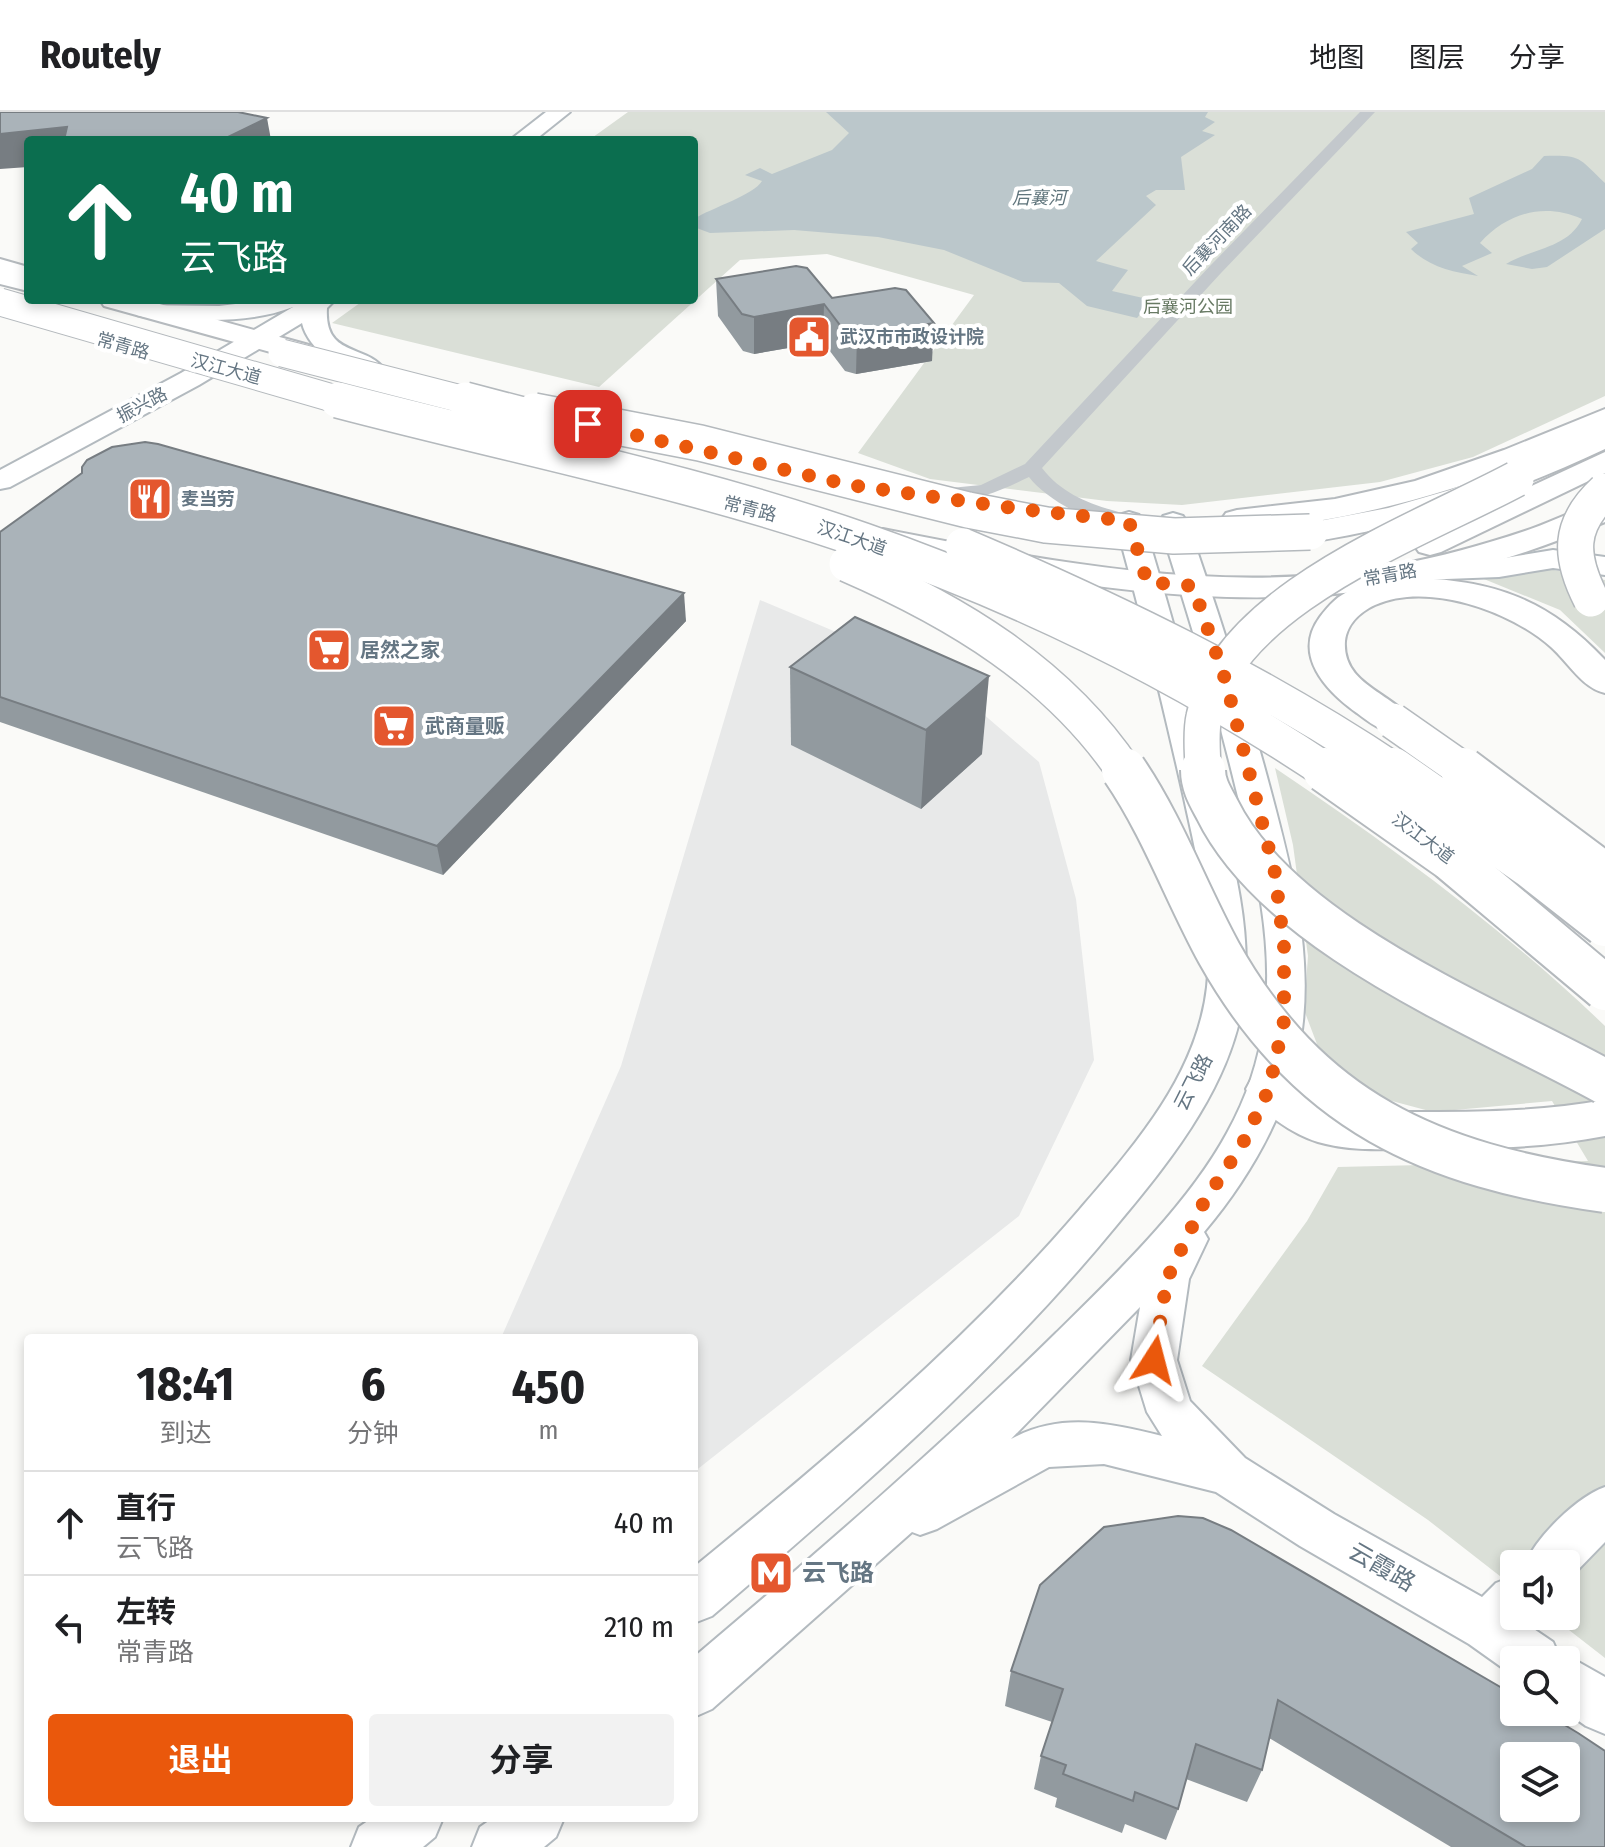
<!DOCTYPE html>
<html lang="zh">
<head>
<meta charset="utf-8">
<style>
  :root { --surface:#fff; --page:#f2f2f2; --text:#202124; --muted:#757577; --line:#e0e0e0; --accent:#ea580c }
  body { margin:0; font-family:"Fira Sans Condensed","Noto Sans SC",sans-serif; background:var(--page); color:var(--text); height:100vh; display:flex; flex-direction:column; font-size:30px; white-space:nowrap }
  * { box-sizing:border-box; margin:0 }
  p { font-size:26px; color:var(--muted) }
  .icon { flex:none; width:44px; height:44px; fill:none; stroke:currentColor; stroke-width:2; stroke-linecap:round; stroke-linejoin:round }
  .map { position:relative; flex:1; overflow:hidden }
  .panel { position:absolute; left:24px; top:1222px; width:674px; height:488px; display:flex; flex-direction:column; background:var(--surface); border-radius:8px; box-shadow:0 4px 12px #0003 }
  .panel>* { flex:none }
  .top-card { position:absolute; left:24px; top:24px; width:674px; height:168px; border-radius:8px; box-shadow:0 4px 12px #0003; background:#0b6e4f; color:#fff; overflow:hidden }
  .controls { position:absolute; left:1500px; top:1438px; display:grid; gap:16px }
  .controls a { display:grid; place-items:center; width:80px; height:80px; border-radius:8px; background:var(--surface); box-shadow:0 4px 12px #0003; font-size:40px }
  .pin { position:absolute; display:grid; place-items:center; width:68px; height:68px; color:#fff; margin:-34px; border-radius:16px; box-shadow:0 4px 12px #0006 }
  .me { position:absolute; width:88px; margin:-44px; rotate:9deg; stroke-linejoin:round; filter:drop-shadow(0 0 6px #0008) }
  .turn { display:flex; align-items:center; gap:28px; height:168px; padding:0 24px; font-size:36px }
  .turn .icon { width:104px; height:104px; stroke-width:2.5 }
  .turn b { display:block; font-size:56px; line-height:68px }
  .eta { display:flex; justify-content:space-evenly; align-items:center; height:136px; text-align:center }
  .eta b { font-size:48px; font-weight:700; line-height:56px }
  .button { display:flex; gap:16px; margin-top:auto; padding:16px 24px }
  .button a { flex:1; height:92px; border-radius:8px; background:var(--accent); color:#fff; font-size:32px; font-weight:700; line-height:92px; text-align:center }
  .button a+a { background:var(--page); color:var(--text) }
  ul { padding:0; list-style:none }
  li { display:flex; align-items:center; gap:24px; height:104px; padding:0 24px; border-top:2px solid var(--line) }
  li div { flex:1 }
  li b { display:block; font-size:30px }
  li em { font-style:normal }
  header { display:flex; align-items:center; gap:48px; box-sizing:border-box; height:112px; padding:0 40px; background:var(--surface); border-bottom:2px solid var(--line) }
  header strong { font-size:38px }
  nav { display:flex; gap:44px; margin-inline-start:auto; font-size:28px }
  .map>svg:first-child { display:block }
  .built { fill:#e8e9e9 }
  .green { fill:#dadfd7 }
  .water { fill:#bbc7cb }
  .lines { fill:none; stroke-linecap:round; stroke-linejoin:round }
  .secondary-casing { stroke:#b3babf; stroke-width:4 }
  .primary-casing { stroke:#b5babe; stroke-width:4 }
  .highway-casing { stroke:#b4b9bd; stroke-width:4 }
  .street { fill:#c3c8cc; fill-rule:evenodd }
  .secondary { fill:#fff; fill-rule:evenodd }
  .primary { fill:#fff; fill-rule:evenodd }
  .highway { fill:#fff; fill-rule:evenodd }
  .highway-bridge-far2-casing { stroke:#b4b9bd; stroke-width:29; stroke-linecap:butt }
  .highway-bridge-far1-casing { stroke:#b4b9bd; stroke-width:38; stroke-linecap:butt }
  .highway-bridge-casing { stroke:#b4b9bd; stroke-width:48; stroke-linecap:butt }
  .highway-bridge-far2 { stroke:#fff; stroke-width:27 }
  .highway-bridge-far1 { stroke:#fff; stroke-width:35 }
  .highway-bridge { stroke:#fff; stroke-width:44 }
  .wall { fill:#929a9f }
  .shaded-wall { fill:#777d82 }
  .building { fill:#aab3b9; stroke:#777d82; stroke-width:2; fill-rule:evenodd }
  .route { stroke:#ea580c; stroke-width:14; stroke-dasharray:0 25.2 }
  .labels { text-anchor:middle; stroke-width:8; stroke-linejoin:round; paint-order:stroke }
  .far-water-label { font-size:18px; font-style:italic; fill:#60757c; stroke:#fff }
  .far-street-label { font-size:18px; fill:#657683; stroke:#fff }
  .far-park-label { font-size:18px; fill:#687a64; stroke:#fff }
  .far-poi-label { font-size:18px; font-weight:bold; fill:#657683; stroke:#fff; text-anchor:start }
  .poi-label { font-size:20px; font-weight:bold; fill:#657683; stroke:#fff; text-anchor:start }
  .street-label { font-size:20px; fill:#657683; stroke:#fff }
  .near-street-label { font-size:24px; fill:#657683; stroke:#fff }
  .near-poi-label { font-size:24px; font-weight:bold; fill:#657683; stroke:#fff; text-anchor:start }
</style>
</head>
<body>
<header>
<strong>Routely</strong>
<nav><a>地图</a><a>图层</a><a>分享</a></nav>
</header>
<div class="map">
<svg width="1605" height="1735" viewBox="0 0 1605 1735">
  <rect width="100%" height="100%" fill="#fafaf8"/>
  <!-- built -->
  <polygon class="built" points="760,488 938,563 1039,650 1076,787 1094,948 1019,1104 694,1360 694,1226 501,1226 621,954"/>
  <!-- green -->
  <g class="green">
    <polygon points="628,0 1605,0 1605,284 1473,345 1380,370 1182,393 1107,389 930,367 858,341 974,183 827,142 740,148 599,275 332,211 364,188 694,188 694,28 589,28"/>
    <polygon points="1549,457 1605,468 1605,541 1560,498 1479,465"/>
    <path d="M 1275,656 C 1391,734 1504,817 1605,914 L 1605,1546 L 1551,1504 L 1566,1504 L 1566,1452 L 1514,1452 L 1514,1475 L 1428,1408 L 1202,1254 L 1307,1109 L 1338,1055 L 1588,1049 L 1552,989 L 1433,1000 L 1377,985 L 1320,940 L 1304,898 L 1308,844 L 1293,733 Z"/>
  </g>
  <!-- water -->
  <g class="water">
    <path d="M 826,0 L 1208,0 L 1205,5 L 1215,10 L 1202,19 L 1215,23 L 1181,45 L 1185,78 L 1156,78 L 1146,84 L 1156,93 L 1096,149 L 1128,158 L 1112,179 L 1152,188 L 1137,206 L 1087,194 L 1059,171 L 1023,170 L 944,138 L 878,125 L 794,118 L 710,121 L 694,115 L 694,107 C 711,96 754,83 762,69 L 745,63 L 760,56 L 772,62 L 832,38 L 849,21 Z"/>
    <path d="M 1544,44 C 1583,43 1578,46 1605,71 L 1605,117 L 1547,155 L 1532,157 L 1506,152 C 1532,136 1567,137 1582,107 C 1544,90 1507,101 1480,131 L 1492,141 L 1462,154 L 1478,164 C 1453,160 1429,155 1411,137 L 1418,131 L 1406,120 L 1474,102 L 1469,86 L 1532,57 Z"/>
  </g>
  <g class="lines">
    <!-- secondary casing -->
    <g class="secondary-casing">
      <g id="secondary">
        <polygon points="546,0 570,0 535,28 510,28"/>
        <path d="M 267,188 L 302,188 L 300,191 L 306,188 L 335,188 L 327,196 C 324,246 366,231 385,258 L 381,263 C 352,271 308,239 302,211 L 199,273 L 10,375 L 0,377 L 0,358 L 181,261 L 293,195 C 246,213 196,208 146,205 L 137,203 L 134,198 L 137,193 L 219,194 Z"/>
        <path d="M 1129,400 L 1139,403 L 1143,409 C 1171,500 1196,591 1217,684 C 1232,745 1250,809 1245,873 C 1238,965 1173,1046 1116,1114 C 996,1260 855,1382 712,1504 L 694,1511 L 694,1455 C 830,1344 965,1231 1080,1097 C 1135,1033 1197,963 1207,875 C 1214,812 1197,747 1184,686 C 1163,593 1141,501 1115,409 L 1119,403 Z"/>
        <path d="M 1173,401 L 1183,404 L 1187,410 C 1218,498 1246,586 1270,676 C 1290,751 1311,830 1303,909 C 1296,986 1253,1062 1204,1120 L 1208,1127 L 1189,1167 L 1177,1248 L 1190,1289 L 1245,1346 L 1334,1402 L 1482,1485 L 1496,1471 L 1514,1464 L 1514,1504 L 1532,1504 L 1525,1511 L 1553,1530 L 1560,1546 L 1566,1543 L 1605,1565 L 1605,1622 L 1586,1614 L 1566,1600 L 1566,1548 L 1514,1548 L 1514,1564 L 1469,1532 L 1300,1434 L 1216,1380 L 1104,1352 L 1049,1355 L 937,1417 L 920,1423 L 912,1420 L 712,1597 L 694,1605 L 694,1545 C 818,1440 940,1335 1056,1221 C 1114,1164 1188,1093 1227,1021 C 1246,987 1259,949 1264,910 C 1275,832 1255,752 1236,677 C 1214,586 1187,499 1159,410 L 1163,404 ZM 1140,1195 L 1131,1248 L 1147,1300 L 1162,1324 C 1109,1311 1061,1300 1011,1327 Z"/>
        <polygon points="1553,438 1605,445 1605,463 1553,456 1499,465 1420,468 1409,465 1405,459 1409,453 1420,450 1499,447"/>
        <path d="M 1605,1375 L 1605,1430 L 1568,1468 L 1566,1452 L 1525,1452 C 1537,1424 1577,1385 1605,1375 Z"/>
        <polygon points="372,1706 443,1706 435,1725 423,1735 351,1735 359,1715"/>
        <polygon points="493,1706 564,1706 556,1725 544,1735 472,1735 480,1715"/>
      </g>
    </g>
    <!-- primary casing -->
    <g class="primary-casing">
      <g id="primary">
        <polygon points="0,147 28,155 28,171 0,163"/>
        <polygon points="100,188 145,188 338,241 342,247 338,253 328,256 104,194"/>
        <path d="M 1605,297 L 1605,317 C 1509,361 1410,395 1305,411 C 1280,414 1250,421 1226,415 L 1221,408 L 1226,401 L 1237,398 L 1335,387 L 1415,369 L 1504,338 Z"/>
        <polygon points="1605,340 1605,361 1441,440 1430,443 1419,440 1414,433 1419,426"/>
        <path d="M 1605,389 L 1605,410 C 1516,447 1419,476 1323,483 C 1175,494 1028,465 883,437 L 872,434 L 867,427 L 872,420 L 883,417 C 1051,450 1225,485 1396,453 C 1440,445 1483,433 1525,419 C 1552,410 1578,396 1605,389 Z"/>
      </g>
    </g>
    <!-- highway casing -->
    <g class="highway-casing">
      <g id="highway">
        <polygon points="0,156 28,163 28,179 0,172"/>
        <path d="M 1605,316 L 1605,337 C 1510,382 1414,414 1310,430 L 1298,427 L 1293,420 L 1298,413 L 1388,396 L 1450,378 Z"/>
        <path d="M 1413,466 C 1494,468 1549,488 1605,548 L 1605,581 C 1582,576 1568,550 1551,535 C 1511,499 1427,469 1375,493 C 1360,500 1347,512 1345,529 C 1342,573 1392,580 1412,609 L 1406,617 C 1385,623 1374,614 1357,601 C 1326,579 1292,543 1320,505 C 1329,493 1338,483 1352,478 C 1372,470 1392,468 1413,466 Z"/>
        <path d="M 1269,959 C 1293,967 1310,987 1333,996 C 1355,1004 1384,1000 1407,1000 C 1474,1000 1539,1000 1605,988 L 1605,1024 C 1544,1036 1484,1037 1422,1037 C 1388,1037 1352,1040 1318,1030 C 1294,1023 1258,999 1246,977 L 1253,964 Z"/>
      </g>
    </g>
    <!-- street -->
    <path class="street" d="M 1360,0 L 1375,0 L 1221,161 L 1042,356 C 1065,386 1099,395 1134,404 L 1137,408 L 1134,412 C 1104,420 1047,389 1029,365 C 998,380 965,395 930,386 L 927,382 L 930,378 L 981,373 L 1025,352 L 1209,155 Z"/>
    <!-- secondary -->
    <use href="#secondary" class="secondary"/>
    <!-- primary -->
    <use href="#primary" class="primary"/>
    <!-- highway -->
    <use href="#highway" class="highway"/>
    <!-- highway-bridge-far2 casing -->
    <g class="highway-bridge-far2-casing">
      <g id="highway-bridge-far2">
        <polyline points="0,190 346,290"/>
        <polyline points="282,241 473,290"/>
      </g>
    </g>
    <!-- highway-bridge-far1 casing -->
    <g class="highway-bridge-far1-casing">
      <g id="highway-bridge-far1">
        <path d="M 338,288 C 513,334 693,369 864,429 C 1028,486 1184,564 1328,660"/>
        <polyline points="465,288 561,313"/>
        <polyline points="534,299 700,331 968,398 1046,413 1174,424 1310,420"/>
        <path d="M 963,434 C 1113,498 1260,569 1396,660"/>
        <path d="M 847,452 C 955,499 1058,560 1125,660"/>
        <path d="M 1591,487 C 1569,444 1568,413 1605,379"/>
        <polyline points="1393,609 1466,660"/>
        <path d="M 1203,660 C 1203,642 1200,622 1204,605 C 1228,487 1421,418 1516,367"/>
      </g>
    </g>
    <!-- highway-bridge casing -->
    <g class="highway-bridge-casing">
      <g id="highway-bridge">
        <path d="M 1124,658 C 1163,715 1186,781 1219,841 C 1308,1000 1432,1054 1605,1078"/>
        <path d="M 1203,658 C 1203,673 1210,684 1217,697 C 1279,824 1485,904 1605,970"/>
        <polyline points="1325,658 1450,746 1605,876"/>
        <polyline points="1393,658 1531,754 1605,812"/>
        <polyline points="1463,658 1605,764"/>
      </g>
    </g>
    <!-- highway-bridge-far2 -->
    <use href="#highway-bridge-far2" class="highway-bridge-far2"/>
    <!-- highway-bridge-far1 -->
    <use href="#highway-bridge-far1" class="highway-bridge-far1"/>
    <!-- highway-bridge -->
    <use href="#highway-bridge" class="highway-bridge"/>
  </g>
  <!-- wall -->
  <g class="wall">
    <polygon points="716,167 832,186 932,249 856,262 845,259 823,230 754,242 743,239 718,204"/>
    <polygon points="0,420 686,509 443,763 0,610"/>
    <polygon points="790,555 982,642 921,697 791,633"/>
    <polygon points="1040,1473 1605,1735 1451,1735 1269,1626 1262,1658 1247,1690 1186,1667 1178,1697 1166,1728 1125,1712 1122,1721 1055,1695 1057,1686 1034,1677 1041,1644 1052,1610 1005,1594 1011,1559"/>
  </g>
  <!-- shaded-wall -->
  <g class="shaded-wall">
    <polygon points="267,6 271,28 222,28"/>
    <polygon points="67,15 71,28 28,28 28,55 0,57 0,22"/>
    <polygon points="824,192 823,230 754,242 754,205"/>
    <polygon points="934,211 932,249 856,262 857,224"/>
    <polygon points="684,481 686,509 443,763 437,734"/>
    <polygon points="989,564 982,642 921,697 926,618"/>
  </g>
  <!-- building -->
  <g class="building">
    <polygon points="0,0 238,0 267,6 222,28 64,28 67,15 0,22"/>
    <polygon points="796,154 807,156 832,186 895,176 906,178 934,211 857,224 846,221 824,192 754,205 742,202 716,167"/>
    <polygon points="145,330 158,332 684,481 437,734 0,585 0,420 82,361 82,355 87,348 112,335"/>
    <polygon points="855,505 989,564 926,618 790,555"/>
    <path d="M 1178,1404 L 1203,1406 L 1231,1418 L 1514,1583 L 1514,1600 L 1543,1600 L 1578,1621 L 1605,1639 L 1605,1735 L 1526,1735 L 1278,1588 L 1262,1658 L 1196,1632 L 1178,1697 L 1135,1680 L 1133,1689 L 1063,1662 L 1066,1653 L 1041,1644 L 1063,1577 L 1011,1559 L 1040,1473 L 1104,1415 ZM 1514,1644 L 1566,1644 L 1566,1696 L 1514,1696 Z"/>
  </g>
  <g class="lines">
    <!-- route -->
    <polyline class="route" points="588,312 850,373 1020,397 1129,409 1147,470 1193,474 1226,570 1275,761 1284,835 1284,909 1269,977 1242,1033 1204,1090 1167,1167 1154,1248"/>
  </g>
  <!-- icons -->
  <defs>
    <g id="civic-square" transform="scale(2.3)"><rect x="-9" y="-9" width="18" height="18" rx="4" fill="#e4572e" stroke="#fff"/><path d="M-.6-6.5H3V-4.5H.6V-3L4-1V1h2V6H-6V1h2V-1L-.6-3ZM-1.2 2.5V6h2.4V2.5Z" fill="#fff"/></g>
    <g id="restaurant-square" transform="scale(2.3)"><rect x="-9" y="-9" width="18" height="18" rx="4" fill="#e4572e" stroke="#fff"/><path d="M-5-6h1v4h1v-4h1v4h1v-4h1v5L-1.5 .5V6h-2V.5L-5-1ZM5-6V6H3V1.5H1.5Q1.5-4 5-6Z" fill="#fff"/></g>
    <g id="supermarket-square" transform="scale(2.3)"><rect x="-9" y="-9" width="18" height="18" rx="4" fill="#e4572e" stroke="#fff"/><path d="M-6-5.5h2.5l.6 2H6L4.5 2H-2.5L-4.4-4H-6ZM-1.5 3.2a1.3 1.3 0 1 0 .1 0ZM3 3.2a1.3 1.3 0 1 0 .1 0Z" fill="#fff"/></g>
    <g id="metro-square" transform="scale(2.3)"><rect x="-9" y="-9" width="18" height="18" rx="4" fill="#e4572e" stroke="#fff"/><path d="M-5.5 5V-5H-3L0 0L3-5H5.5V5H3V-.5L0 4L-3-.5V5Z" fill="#fff"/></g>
  </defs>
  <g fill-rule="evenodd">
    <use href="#civic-square" x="809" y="225"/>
    <use href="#restaurant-square" x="150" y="387"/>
    <use href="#supermarket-square" x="329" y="538"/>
    <use href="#supermarket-square" x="394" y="614"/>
    <use href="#metro-square" x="771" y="1461"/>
  </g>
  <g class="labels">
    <!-- far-water labels -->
    <g class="far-water-label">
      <text x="1039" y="92">后襄河</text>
    </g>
    <!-- far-street labels -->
    <g class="far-street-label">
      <text transform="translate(1217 128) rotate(-46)" y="6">后襄河南路</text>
      <text transform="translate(123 234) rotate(16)" y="6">常青路</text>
      <text transform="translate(226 257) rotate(15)" y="6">汉江大道</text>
      <text transform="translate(142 293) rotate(-28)" y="6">振兴路</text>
      <text transform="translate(750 397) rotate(14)" y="6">常青路</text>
      <text transform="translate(852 426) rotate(19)" y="6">汉江大道</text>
      <text transform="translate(1390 463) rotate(-10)" y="6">常青路</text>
      <text transform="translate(1423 726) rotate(37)" y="6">汉江大道</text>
    </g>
    <!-- far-park labels -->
    <g class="far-park-label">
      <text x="1188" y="201">后襄河公园</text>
    </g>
    <!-- far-poi labels -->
    <g class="far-poi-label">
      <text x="840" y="231">武汉市市政设计院</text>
      <text x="181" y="393">麦当劳</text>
    </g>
    <!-- poi labels -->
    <g class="poi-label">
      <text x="360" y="545">居然之家</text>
      <text x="425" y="621">武商量贩</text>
    </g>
    <!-- street labels -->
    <g class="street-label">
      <text transform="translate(1193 970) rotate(-63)" y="7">云飞路</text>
    </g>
    <!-- near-street labels -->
    <g class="near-street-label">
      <text transform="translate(1382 1455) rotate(30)" y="8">云霞路</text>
    </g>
    <!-- near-poi labels -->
    <g class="near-poi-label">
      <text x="802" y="1469">云飞路</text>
    </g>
  </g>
</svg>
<div class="controls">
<a><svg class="icon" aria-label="sound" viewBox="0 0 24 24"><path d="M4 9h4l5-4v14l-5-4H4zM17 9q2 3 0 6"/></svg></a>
<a><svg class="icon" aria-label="search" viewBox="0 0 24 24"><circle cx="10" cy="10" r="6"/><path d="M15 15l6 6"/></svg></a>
<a><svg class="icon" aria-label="layers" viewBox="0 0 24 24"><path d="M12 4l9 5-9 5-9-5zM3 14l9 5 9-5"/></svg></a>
</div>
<div class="pin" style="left:588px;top:312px;background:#d93025"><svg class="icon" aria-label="arrive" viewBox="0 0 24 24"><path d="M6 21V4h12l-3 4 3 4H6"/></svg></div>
<svg class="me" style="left:1154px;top:1248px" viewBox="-20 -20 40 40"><path d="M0-17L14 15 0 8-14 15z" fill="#ea580c" stroke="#fff" stroke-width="4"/></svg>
<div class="top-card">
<div class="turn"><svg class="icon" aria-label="ahead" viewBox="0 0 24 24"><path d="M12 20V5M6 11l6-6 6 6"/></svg><div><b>40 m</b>云飞路</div></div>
</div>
<section class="panel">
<div class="eta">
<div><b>18:41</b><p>到达</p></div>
<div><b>6</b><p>分钟</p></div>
<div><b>450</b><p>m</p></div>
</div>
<ul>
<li><svg class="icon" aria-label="ahead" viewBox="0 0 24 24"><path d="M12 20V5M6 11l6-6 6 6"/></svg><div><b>直行</b><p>云飞路</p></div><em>40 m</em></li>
<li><svg class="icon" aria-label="left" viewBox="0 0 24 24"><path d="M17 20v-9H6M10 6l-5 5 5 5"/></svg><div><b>左转</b><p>常青路</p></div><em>210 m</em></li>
</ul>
<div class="button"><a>退出</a><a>分享</a></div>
</section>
</div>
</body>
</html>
